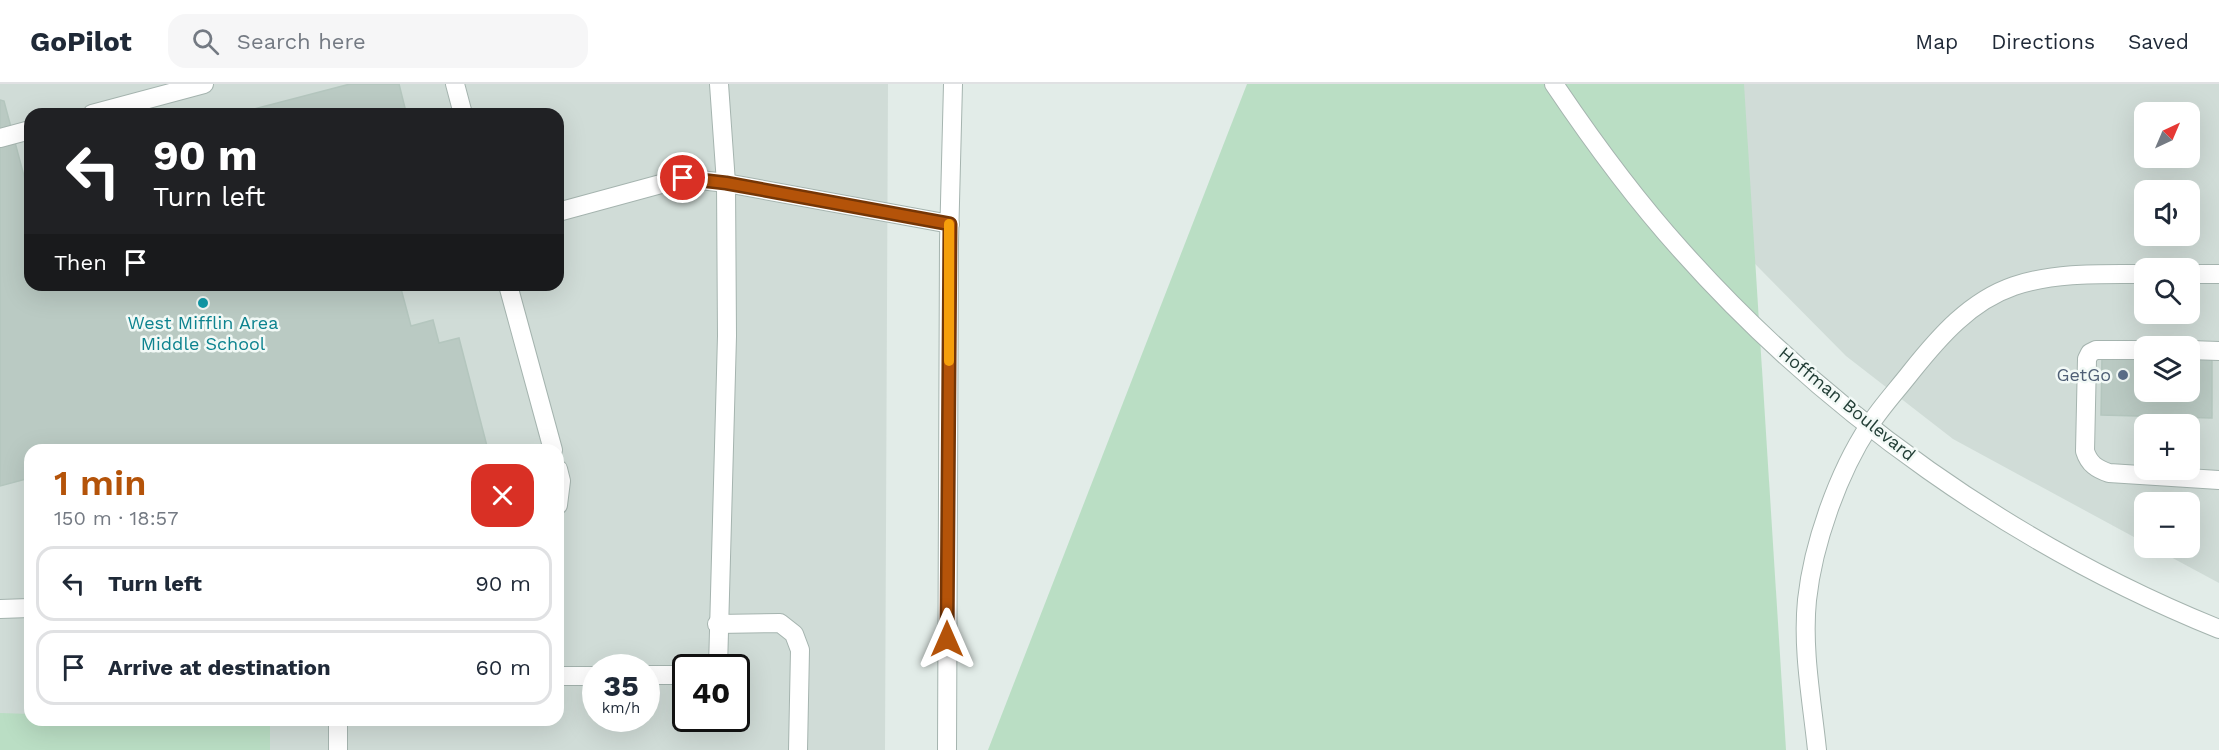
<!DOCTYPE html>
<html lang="en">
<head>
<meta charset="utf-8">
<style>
  :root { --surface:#fff; --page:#f6f6f7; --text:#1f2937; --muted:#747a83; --line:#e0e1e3; --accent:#b45309 }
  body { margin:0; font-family:"Work Sans",sans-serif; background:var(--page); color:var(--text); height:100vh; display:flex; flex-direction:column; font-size:22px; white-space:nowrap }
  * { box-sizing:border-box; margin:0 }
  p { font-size:20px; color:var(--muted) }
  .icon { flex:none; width:33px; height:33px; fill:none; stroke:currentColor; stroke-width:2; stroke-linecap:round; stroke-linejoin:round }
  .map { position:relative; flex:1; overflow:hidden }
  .panel { position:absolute; left:24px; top:360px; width:540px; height:282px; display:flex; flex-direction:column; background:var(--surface); border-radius:18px; box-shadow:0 6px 24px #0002 }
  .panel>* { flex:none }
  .banner { position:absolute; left:24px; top:24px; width:540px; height:183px; border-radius:18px; box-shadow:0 6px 24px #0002; background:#202124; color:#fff; overflow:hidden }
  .needle { width:39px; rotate:44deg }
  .tools { position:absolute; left:2134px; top:18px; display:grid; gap:12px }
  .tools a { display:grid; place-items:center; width:66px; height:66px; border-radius:12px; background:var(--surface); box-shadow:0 6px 24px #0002; font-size:30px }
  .speed { position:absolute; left:582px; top:570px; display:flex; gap:12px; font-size:30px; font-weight:700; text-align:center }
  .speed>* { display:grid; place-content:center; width:78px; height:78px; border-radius:50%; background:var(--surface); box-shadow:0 6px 24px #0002; line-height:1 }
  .speed small { font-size:15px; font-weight:400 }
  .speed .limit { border:3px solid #111; border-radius:9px; background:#fff; color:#111 }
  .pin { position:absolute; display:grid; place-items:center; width:51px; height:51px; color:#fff; margin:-26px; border:3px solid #fff; border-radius:50%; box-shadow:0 2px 6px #0007 }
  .me { position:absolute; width:66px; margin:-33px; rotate:0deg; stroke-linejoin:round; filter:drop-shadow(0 0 4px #0008) }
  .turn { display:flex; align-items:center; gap:21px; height:126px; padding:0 30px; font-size:27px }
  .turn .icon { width:78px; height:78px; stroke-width:2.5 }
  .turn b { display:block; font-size:42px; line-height:51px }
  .then { display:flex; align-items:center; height:57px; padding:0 30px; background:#0003; gap:12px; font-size:22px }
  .round { display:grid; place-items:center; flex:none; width:63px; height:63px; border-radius:18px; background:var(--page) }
  .head { display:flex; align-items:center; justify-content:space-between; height:102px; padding:0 30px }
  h1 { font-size:36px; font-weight:600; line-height:45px; color:var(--accent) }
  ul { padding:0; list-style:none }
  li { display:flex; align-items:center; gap:18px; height:75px; margin:0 12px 9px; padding:0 18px; border:3px solid var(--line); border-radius:18px }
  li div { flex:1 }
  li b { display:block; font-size:22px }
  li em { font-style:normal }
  header { display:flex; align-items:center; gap:36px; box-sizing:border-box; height:84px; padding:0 30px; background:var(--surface); border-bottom:2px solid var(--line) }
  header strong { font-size:28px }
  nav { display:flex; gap:33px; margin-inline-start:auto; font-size:21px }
  .search { width:420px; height:54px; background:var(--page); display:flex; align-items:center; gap:15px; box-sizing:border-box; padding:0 21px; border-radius:18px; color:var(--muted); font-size:22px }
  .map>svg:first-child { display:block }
  .built { fill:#d0dcd7; fill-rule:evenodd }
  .green { fill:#badec4 }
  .building { fill:#bacac3; stroke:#b4c6be; stroke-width:1.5 }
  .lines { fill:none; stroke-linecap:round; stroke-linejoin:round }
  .service-casing { stroke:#a5b4af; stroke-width:20 }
  .minor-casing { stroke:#a5b4af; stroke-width:20 }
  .tertiary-casing { stroke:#a5b4af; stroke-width:20 }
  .service { stroke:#fff; stroke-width:18 }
  .minor { stroke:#fff; stroke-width:18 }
  .tertiary { stroke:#fff; stroke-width:18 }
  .route-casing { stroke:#753606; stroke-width:15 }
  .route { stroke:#b45309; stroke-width:10 }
  .slow { stroke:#f59e0b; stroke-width:10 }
  .culture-dot { fill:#0f9aa8; stroke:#f2f9f6; stroke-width:2 }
  .service-dot { fill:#5c6f8a; stroke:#f2f9f6; stroke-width:2 }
  .labels { text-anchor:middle; stroke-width:5; stroke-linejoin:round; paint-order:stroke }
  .culture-label { font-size:18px; fill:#0d838f; stroke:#f2f9f6 }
  .service-label { font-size:18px; fill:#4e5e75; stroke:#f2f9f6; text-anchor:end }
  .street-label { font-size:18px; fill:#223e36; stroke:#f2f9f6 }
</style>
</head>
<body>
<header>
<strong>GoPilot</strong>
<div class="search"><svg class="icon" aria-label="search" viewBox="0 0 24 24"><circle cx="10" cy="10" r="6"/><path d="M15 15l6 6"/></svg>Search here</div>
<nav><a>Map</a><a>Directions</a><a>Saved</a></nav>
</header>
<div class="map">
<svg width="2219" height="666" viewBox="0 0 2219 666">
  <rect width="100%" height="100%" fill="#e2ece8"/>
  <!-- built -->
  <g class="built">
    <path d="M 0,0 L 888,0 L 885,666 L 0,666 ZM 30,30 L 558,30 L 558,201 L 30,201 ZM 30,366 L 558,366 L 558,636 L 30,636 ZM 596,584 L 646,584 L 646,634 L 596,634 ZM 686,584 L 736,584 L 736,634 L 686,634 Z"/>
    <path d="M 1686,0 L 2219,0 L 2219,499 L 2154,464 L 2190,464 L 2190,418 L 2145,418 L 2145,459 L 1953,355 L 1846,272 L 1684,108 ZM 2145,28 L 2190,28 L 2190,74 L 2145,74 ZM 2145,106 L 2190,106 L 2190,152 L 2145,152 ZM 2145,184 L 2190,184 L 2190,230 L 2145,230 ZM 2145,262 L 2190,262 L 2190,308 L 2145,308 ZM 2145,340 L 2190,340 L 2190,386 L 2145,386 Z"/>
  </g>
  <!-- green -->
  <g class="green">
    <polygon points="1247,0 1744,0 1786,666 988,666"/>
    <polygon points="0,629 30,630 30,636 270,636 270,666 0,666"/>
  </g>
  <!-- building -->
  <g class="building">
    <polygon points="350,0 399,0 406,28 419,25 421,30 235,30"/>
    <polygon points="0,16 4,17 28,107 30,106 30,201 400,201 411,242 433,236 439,259 459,254 488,366 30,366 30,394 0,402"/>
    <polygon points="2102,272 2145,273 2145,308 2190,308 2190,274 2212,275 2212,334 2101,331"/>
  </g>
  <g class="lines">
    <!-- service casing -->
    <g class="service-casing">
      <g id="service">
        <polyline points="455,0 463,30"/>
        <polyline points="92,30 204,0"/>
        <polyline points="0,54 30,46"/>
        <polyline points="558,128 683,94 726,99 950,140"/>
        <polyline points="2190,190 2219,190"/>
        <polyline points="508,201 553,366"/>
        <path d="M 2145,266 L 2096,266 L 2090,269 L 2087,275 L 2085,367 C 2089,380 2097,385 2109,389 L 2219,396"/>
        <polyline points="2190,266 2219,267"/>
        <polyline points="558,385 561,397 558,421"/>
        <polyline points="0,525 30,524"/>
        <polyline points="717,540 780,539 794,550 800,566 798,666"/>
        <polyline points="718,584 727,252 726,99 719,0"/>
        <polyline points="646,591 686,591"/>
        <polyline points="558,592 596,592"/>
        <polyline points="338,636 338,666"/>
        <path d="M 1817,666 C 1812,617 1802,566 1807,516 C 1813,460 1838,389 1869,342 C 1881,323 1897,306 1911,288 C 1939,253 1970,217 2014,202 C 2056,188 2102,190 2145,190"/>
      </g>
    </g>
    <!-- minor casing -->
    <g class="minor-casing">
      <path id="minor" d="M 1554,0 C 1593,58 1634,114 1681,166 C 1827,330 2016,463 2219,545"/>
    </g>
    <!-- tertiary casing -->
    <g class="tertiary-casing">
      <polyline id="tertiary" points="947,666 949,158 953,0"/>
    </g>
    <!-- service -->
    <use href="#service" class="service"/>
    <!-- minor -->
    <use href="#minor" class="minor"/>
    <!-- tertiary -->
    <use href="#tertiary" class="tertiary"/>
  </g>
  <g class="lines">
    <!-- route casing -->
    <g class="route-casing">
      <polyline id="route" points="683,94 726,99 950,140 947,555"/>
    </g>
    <!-- route -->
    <use href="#route" class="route"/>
    <!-- slow -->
    <polyline class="slow" points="949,277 949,140"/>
  </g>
  <!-- markers -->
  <circle class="culture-dot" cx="203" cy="219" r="6"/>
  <circle class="service-dot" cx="2123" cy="291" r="6"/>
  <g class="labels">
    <!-- culture labels -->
    <g class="culture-label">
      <text x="203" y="245">West Mifflin Area<tspan x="203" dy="21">Middle School</tspan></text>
    </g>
    <!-- service labels -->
    <g class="service-label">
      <text x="2111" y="297">GetGo</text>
    </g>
    <!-- street labels -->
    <g class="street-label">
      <text transform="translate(1847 320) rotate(39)" y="6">Hoffman Boulevard</text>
    </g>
  </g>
</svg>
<div class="tools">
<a><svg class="needle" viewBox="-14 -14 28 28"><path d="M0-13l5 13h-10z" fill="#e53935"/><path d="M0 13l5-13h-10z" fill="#747a83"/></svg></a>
<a><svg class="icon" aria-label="sound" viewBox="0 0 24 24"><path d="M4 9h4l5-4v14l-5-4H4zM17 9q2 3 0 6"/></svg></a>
<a><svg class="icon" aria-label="search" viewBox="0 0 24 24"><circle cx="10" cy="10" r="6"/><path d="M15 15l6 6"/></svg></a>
<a><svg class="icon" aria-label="layers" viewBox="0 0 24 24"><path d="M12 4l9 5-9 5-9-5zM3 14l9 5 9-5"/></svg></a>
<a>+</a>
<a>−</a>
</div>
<div class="speed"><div>35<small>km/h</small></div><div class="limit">40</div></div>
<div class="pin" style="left:683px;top:94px;background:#d93025"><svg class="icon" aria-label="arrive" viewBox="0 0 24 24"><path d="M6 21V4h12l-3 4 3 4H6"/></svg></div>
<svg class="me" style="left:947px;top:555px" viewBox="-20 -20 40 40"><path d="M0-17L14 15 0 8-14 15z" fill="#b45309" stroke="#fff" stroke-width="4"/></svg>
<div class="banner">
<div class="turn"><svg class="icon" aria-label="left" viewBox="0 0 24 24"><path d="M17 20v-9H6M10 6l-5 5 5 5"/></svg><div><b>90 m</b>Turn left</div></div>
<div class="then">Then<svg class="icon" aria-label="arrive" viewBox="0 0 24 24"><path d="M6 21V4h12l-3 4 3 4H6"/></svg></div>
</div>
<section class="panel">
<div class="head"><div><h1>1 min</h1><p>150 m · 18:57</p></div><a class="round" style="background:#d93025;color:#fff"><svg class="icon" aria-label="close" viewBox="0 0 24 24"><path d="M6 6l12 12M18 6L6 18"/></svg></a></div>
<ul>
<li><svg class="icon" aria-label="left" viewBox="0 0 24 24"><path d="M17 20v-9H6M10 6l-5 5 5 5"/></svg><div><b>Turn left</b></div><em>90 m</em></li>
<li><svg class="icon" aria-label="arrive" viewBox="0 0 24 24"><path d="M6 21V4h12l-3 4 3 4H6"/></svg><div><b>Arrive at destination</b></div><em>60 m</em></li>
</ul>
</section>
</div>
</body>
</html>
